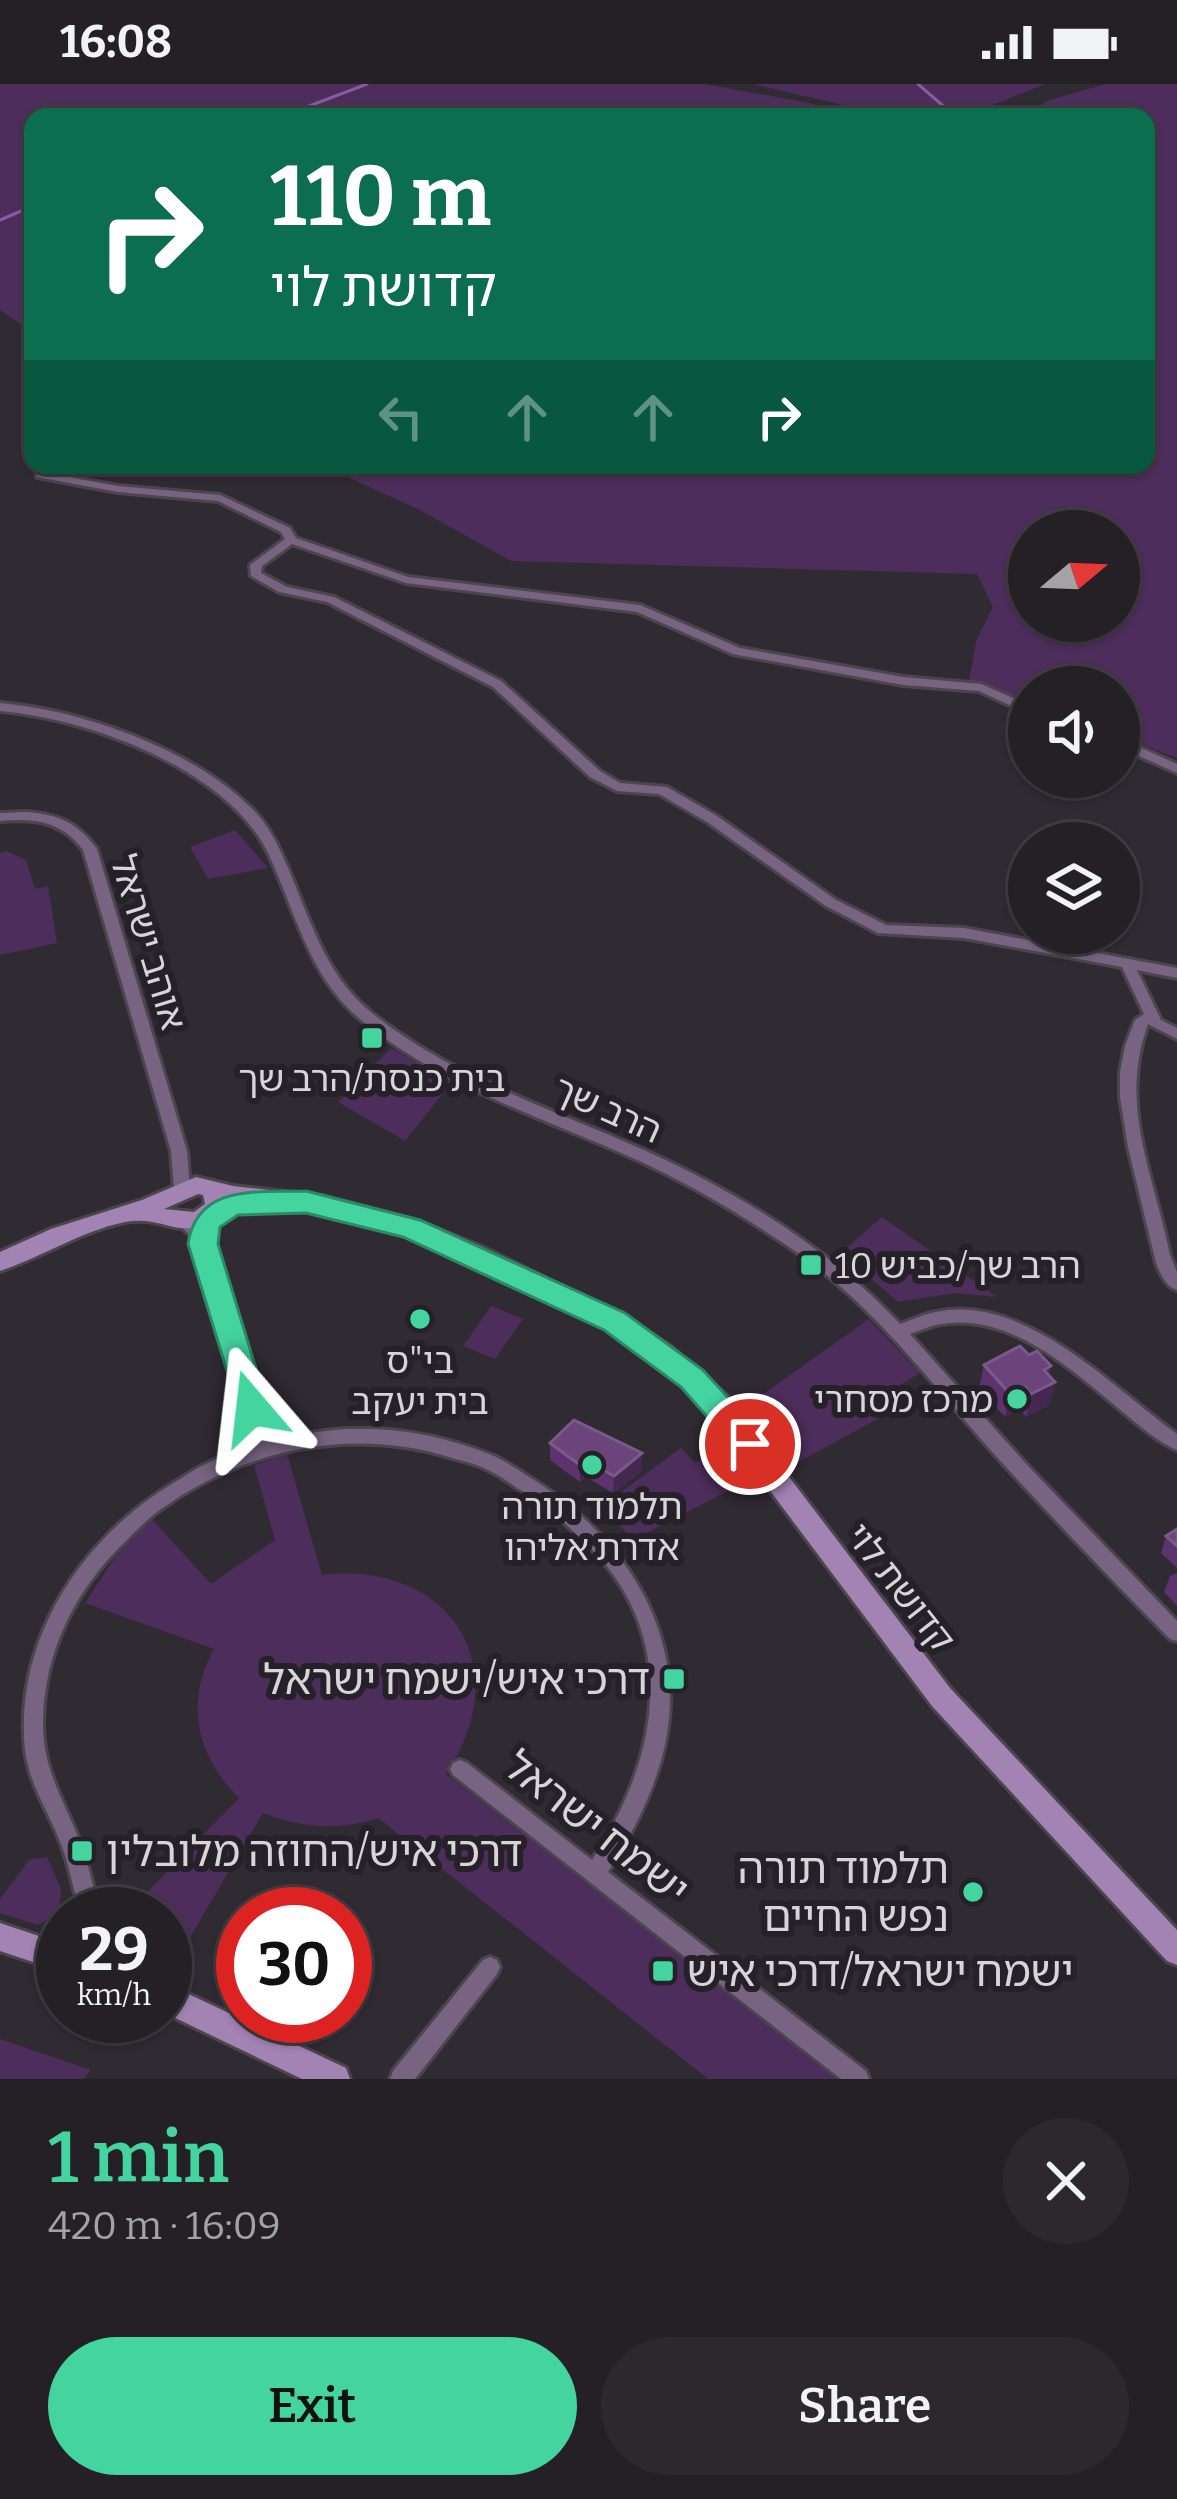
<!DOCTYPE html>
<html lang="en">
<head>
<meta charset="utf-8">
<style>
  :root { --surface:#242026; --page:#2c282e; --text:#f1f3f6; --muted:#a3a3a7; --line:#413e43; --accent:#44d49f }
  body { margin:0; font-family:Bitter,"Noto Sans Hebrew",serif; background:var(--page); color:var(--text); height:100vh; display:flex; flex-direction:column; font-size:45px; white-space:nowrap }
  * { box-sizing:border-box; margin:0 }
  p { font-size:39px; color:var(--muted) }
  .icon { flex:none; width:66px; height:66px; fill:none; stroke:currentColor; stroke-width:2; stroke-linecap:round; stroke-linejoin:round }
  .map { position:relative; height:1995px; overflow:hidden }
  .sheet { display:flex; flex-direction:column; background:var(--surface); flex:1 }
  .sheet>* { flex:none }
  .top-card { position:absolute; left:24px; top:24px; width:1131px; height:366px; border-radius:24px; box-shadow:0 3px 9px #0004,0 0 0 3px var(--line); background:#0b6e4f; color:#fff; overflow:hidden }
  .needle { width:78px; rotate:71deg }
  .buttons { position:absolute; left:1008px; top:426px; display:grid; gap:24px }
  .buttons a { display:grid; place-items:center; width:132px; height:132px; border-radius:50%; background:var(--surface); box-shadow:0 3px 9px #0004,0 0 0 3px var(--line); font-size:60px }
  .speed { position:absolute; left:36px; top:1803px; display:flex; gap:24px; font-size:60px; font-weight:700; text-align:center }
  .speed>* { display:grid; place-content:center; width:156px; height:156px; border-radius:50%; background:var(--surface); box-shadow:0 3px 9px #0004,0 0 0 3px var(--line); line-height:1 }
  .speed small { font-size:30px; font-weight:400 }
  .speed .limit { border:18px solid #d22; background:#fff; color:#111 }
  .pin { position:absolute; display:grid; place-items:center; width:102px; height:102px; color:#fff; margin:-51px; border:6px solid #fff; border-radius:50%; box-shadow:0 3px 12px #0007 }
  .me { position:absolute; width:132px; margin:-66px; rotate:343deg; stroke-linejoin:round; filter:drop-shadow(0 0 9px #0008) }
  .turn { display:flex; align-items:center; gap:42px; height:252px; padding:0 48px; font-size:54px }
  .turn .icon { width:156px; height:156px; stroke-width:2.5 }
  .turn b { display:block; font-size:84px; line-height:102px }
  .lanes { display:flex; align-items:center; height:114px; padding:0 48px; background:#0003; justify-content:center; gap:60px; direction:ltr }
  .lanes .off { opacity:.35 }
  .round { display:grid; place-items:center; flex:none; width:126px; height:126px; border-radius:63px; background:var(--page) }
  .head { display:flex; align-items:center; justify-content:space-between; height:204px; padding:0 48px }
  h1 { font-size:72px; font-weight:600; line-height:90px; color:var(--accent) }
  .button { display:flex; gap:24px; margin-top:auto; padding:24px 48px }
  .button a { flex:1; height:138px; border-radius:72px; background:var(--accent); color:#111; font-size:48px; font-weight:600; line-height:138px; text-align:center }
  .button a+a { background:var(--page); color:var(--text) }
  .status { display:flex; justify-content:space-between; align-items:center; height:84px; padding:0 60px; background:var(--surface); direction:ltr }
  .status svg { height:33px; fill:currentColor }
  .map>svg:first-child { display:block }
  .green { fill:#4d2d5b; fill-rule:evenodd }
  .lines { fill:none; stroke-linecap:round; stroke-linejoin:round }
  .stream { stroke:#895a9f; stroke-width:3 }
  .street-casing { stroke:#4b454e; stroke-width:6 }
  .secondary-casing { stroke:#4b454e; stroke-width:6 }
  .street { fill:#786482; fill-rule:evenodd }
  .secondary { fill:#a383b3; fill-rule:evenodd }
  .wall { fill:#5c326f }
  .shaded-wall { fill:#452852 }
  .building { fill:#6a447b; stroke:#7b5a8a; stroke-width:3 }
  .route { fill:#44d49f; stroke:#2c8a67; stroke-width:3 }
  .poi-dot { fill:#44d49f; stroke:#262029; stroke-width:4.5 }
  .labels { text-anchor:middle; stroke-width:12; stroke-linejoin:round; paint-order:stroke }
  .street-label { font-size:36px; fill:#d8d4da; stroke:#262029 }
  .poi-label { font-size:36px; fill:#d8d4da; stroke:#262029 }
  .near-poi-label { font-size:42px; fill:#d8d4da; stroke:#262029; text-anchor:end }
  .near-street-label { font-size:42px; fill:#d8d4da; stroke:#262029 }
</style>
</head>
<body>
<div class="status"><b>16:08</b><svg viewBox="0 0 49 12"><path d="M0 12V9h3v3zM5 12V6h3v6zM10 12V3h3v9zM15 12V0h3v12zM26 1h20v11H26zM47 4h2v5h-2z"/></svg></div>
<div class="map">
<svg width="1177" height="1995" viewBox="0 0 1177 1995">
  <rect width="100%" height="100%" fill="#302a33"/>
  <!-- green -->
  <g class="green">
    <polygon points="0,0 705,0 810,19 851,33 33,33 33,249 0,226"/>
    <polygon points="752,0 1046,0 962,33 896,33"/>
    <path d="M 1105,0 L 1177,0 L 1177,674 L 1119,652 L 1119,603 L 1029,603 L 1029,619 L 969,598 L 976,557 L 993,523 L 977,490 L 511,477 L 420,426 L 321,381 L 1146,381 L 1146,33 L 1015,33 L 1050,16 ZM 1029,447 L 1119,447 L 1119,537 L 1029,537 Z"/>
    <polygon points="235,746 268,784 208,795 190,763"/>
    <polygon points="6,767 26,776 35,805 48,802 57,859 0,871 0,769"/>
    <polygon points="391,964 452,998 405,1057 338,1018"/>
    <polygon points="882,1133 997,1213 955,1209 898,1218 841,1169"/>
    <polygon points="491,1222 523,1235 495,1275 463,1262"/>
    <polygon points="869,1235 920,1289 892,1306 903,1321 782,1387 742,1325"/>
    <polygon points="728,1362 751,1395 633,1456 602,1422 681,1364 695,1379"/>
    <path d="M 287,1370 L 322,1491 C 450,1476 518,1583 446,1690 L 838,1995 L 708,1995 L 378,1734 C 337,1747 302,1744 263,1729 L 185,1862 L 165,1856 L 165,1830 L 126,1830 L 239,1714 C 197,1673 184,1619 214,1565 L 85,1519 L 115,1473 L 151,1434 L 211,1500 L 275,1456 L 254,1381 Z"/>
    <polygon points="47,1773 61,1805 59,1829 38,1841 0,1829 0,1815 29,1776"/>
    <polygon points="0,1955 91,1986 83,1995 0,1995"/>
  </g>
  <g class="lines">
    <!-- stream -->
    <g class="stream">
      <polyline points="918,0 956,33"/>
      <polyline points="280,33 367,0"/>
      <polyline points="0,136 33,122"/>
    </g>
    <!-- street casing -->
    <g class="street-casing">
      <g id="street">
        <path d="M 41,388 L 118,402 L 220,411 L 290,444 L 296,454 L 408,493 L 640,521 L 740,564 L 903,593 L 981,600 L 1029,621 L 1029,630 L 979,607 L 903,601 L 733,570 L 637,528 L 406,499 L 292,460 L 262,482 L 261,489 L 287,503 L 334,513 L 501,597 L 600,687 L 620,699 L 667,703 L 717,732 L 836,816 L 886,841 L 964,844 L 1177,884 L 1177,894 L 1137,886 L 1161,936 L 1177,944 L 1177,955 L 1148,940 C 1118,1021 1154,1091 1170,1171 L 1177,1188 L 1177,1206 C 1166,1203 1160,1189 1156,1179 L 1128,1063 L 1120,1013 L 1120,988 L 1125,962 L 1135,936 L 1144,930 L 1122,883 L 964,854 L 878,849 L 826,822 L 707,738 L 659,710 L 617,707 L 590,693 L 493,603 L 327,518 L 279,508 L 251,492 L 250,481 L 285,455 L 281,448 L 218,417 L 118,408 L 37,393 L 37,389 Z"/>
        <path d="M 0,619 C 81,626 189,664 248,721 C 264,735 275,754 283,773 C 309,829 322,889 372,929 C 453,994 553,1025 646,1067 C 739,1109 830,1165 900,1240 C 912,1236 924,1230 936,1228 C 1024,1209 1112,1303 1177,1350 L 1177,1366 C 1158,1358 1140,1342 1124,1329 C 1073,1287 1008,1225 936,1241 C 928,1243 918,1247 910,1250 L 1029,1383 L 1177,1537 L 1177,1557 L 1170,1555 C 1111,1495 1052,1434 995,1371 C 931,1299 873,1220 792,1165 C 742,1131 690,1100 635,1075 C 541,1033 441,1002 361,936 C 309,893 296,829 269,771 C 230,686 88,634 0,627 Z"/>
        <polygon points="1119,654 1177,680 1177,689 1119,663"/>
        <path d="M 26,728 C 58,730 78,739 97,765 L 187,1067 L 190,1104 L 188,1108 L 176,1108 L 174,1104 L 171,1067 L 83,766 C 62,737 33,734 0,737 L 0,729 Z"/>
        <path d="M 182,1131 L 201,1142 L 213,1166 L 271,1357 C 288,1351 306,1350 325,1347 C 381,1340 441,1350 494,1372 C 505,1377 515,1384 526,1391 C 606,1439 671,1520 670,1618 C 669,1679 640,1738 608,1788 L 866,1987 L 869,1995 L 841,1995 L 453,1691 L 450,1685 L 453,1679 L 460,1676 L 467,1679 L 592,1776 C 654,1682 681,1567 600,1474 C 592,1465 582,1457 574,1448 C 565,1440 557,1430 548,1423 C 539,1415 528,1410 517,1404 C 507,1397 497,1390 486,1385 C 476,1380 463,1377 452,1374 C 353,1342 243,1365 160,1426 C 148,1434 137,1446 127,1456 C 75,1505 43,1569 43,1641 C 43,1686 65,1719 81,1760 C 90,1783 93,1807 101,1830 L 81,1830 C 73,1807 70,1782 61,1760 C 49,1728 29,1700 25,1666 C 14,1556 81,1455 172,1400 C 185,1392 198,1383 212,1377 C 226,1371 241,1367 255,1362 L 197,1166 L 189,1150 L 174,1137 L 176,1133 Z"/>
        <polygon points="490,1873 497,1876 500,1883 497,1890 415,1995 390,1995 393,1987 483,1876"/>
      </g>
    </g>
    <!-- secondary casing -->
    <g class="secondary-casing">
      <g id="secondary">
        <path d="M 196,1093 L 233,1102 L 322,1112 L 418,1137 L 484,1164 L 622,1232 L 670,1262 L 728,1313 L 950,1604 L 1177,1846 L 1177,1881 L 1167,1877 L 932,1622 L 710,1327 L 654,1276 L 606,1244 L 468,1176 L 405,1150 L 322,1128 L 226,1117 L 225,1129 C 181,1162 167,1130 125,1138 C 81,1147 42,1173 0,1187 L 0,1168 L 51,1145 L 142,1116 ZM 198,1110 L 203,1111 L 205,1120 L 194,1128 L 164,1125 Z"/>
        <polygon points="0,1839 63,1860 63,1888 0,1867"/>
        <polygon points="165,1899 346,1984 350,1995 302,1995 165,1929"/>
      </g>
    </g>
    <!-- street -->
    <use href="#street" class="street"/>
    <!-- secondary -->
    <use href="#secondary" class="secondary"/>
  </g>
  <!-- wall -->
  <g class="wall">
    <polygon points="1029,1271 1055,1298 1049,1321 1026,1333 1020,1326 1005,1333 979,1304 984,1281"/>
    <polygon points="550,1359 642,1387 613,1409 586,1393 580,1398 550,1376"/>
    <polygon points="1177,1445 1177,1484 1161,1469 1166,1452"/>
    <polygon points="1177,1489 1177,1522 1164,1508 1170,1492"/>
  </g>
  <!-- shaded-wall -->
  <g class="shaded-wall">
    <polygon points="1051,1282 1047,1302 1055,1298 1049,1321 1026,1333 1031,1310 1044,1286"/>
    <polygon points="1025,1303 1020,1326 1005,1333 1010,1310"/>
    <polygon points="642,1369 642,1387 613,1409 614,1392"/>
    <polygon points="586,1376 586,1393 580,1398 580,1381"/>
  </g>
  <!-- building -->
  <g class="building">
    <polygon points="1020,1262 1029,1271 1037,1267 1051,1282 1044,1286 1055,1298 1031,1310 1025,1303 1010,1310 984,1281"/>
    <polygon points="574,1336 642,1369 614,1392 586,1376 580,1381 550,1359"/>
    <polygon points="1177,1445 1177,1462 1166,1452"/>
  </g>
  <!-- route -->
  <path class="route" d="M 306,1107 L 420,1136 L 625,1229 L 703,1286 L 761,1350 L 766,1360 L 761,1369 L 750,1373 L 739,1369 L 681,1303 L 604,1246 L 403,1153 L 306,1129 L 238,1131 L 220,1143 L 218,1160 L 268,1324 L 263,1333 L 252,1336 L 241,1333 L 188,1160 C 197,1099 258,1109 306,1107 Z"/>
  <!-- markers -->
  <g class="poi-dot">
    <rect x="360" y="942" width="24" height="24" rx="6"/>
    <rect x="799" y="1169" width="24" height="24" rx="6"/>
    <circle cx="420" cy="1235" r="12"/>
    <circle cx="1017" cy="1315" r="12"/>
    <circle cx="592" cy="1381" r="12"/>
    <rect x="662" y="1583" width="24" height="24" rx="6"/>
    <rect x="70" y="1755" width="24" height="24" rx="6"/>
    <circle cx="973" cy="1808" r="12"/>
    <rect x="651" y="1875" width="24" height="24" rx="6"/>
  </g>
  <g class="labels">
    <!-- street labels -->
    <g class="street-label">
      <text transform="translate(149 858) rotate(73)" y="13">אוהב ישראל</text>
      <text transform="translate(608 1025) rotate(24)" y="13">הרב שך</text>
      <text transform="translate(901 1503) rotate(52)" y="13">קדושת לוי</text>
    </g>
    <!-- poi labels -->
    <g class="poi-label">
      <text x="372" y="1007">בית כנסת/הרב שך</text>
      <text x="835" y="1194" text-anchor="start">הרב שך/כביש 10</text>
      <text x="420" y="1289">בי"ס<tspan x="420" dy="41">בית יעקב</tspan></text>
      <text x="993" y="1328" text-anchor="end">מרכז מסחרי</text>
      <text x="592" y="1435">תלמוד תורה<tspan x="592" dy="41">אדרת אליהו</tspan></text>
    </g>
    <!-- near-poi labels -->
    <g class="near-poi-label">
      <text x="650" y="1610">דרכי איש/ישמח ישראל</text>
      <text x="106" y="1782" text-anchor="start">דרכי איש/החוזה מלובלין</text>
      <text x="949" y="1799">תלמוד תורה<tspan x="949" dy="48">נפש החיים</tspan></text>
      <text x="687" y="1902" text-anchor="start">ישמח ישראל/דרכי איש</text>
    </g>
    <!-- near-street labels -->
    <g class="near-street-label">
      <text transform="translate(597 1743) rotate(38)" y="15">ישמח ישראל</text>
    </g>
  </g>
</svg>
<div class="buttons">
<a><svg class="needle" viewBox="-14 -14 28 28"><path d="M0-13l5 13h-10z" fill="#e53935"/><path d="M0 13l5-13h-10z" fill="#a3a3a7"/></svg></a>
<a><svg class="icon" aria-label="sound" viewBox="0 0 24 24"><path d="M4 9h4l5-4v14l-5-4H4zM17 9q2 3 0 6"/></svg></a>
<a><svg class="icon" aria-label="layers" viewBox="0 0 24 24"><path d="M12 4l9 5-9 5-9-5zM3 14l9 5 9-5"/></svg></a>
</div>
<div class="speed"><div>29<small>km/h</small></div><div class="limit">30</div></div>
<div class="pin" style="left:750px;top:1360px;background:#d93025"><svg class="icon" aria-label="arrive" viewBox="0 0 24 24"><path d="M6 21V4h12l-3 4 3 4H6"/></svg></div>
<svg class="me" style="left:252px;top:1324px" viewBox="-20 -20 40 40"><path d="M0-17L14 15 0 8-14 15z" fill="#44d49f" stroke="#fff" stroke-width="4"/></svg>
<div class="top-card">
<div class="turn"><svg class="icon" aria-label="right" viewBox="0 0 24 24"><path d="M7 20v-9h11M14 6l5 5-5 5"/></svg><div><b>110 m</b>קדושת לוי</div></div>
<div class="lanes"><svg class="icon off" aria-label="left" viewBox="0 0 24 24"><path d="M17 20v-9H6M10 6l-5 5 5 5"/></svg><svg class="icon off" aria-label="ahead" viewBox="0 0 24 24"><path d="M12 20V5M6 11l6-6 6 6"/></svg><svg class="icon off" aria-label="ahead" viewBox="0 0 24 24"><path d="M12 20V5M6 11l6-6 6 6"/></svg><svg class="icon" aria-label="right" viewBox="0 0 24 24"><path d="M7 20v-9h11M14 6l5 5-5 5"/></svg></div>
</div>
</div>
<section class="sheet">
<div class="head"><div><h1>1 min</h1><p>420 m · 16:09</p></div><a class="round"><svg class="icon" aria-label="close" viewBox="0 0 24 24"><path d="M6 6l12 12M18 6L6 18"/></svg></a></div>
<div class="button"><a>Exit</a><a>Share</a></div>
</section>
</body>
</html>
